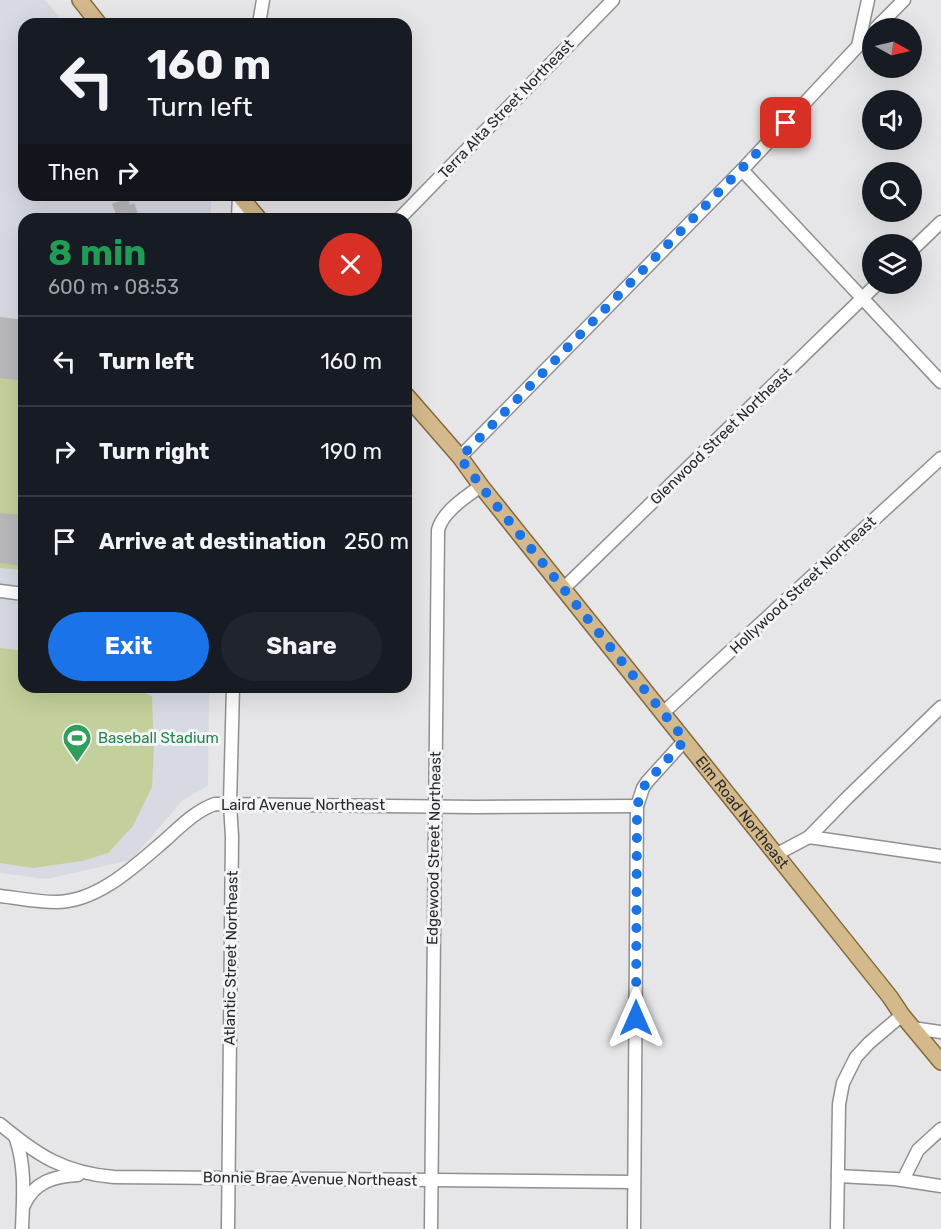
<!DOCTYPE html>
<html lang="en">
<head>
<meta charset="utf-8">
<style>
  :root { --surface:#171b24; --page:#20242c; --text:#f1f3f6; --muted:#9ea1a6; --line:#363941; --accent:#1a73e8 }
  body { margin:0; font-family:Rubik,sans-serif; background:var(--page); color:var(--text); height:100vh; display:flex; flex-direction:column; font-size:22px; white-space:nowrap }
  * { box-sizing:border-box; margin:0 }
  p { font-size:20px; color:var(--muted) }
  .icon { flex:none; width:33px; height:33px; fill:none; stroke:currentColor; stroke-width:2; stroke-linecap:round; stroke-linejoin:round }
  .map { position:relative; flex:1; overflow:hidden }
  .details { position:absolute; left:18px; top:213px; width:394px; height:480px; display:flex; flex-direction:column; background:var(--surface); border-radius:18px; box-shadow:0 6px 24px #0002 }
  .details>* { flex:none }
  .top-card { position:absolute; left:18px; top:18px; width:394px; height:183px; border-radius:18px; box-shadow:0 6px 24px #0002; background:#171b24; color:var(--text); overflow:hidden }
  .needle { width:39px; rotate:98deg }
  .tools { position:absolute; left:862px; top:18px; display:grid; gap:12px }
  .tools a { display:grid; place-items:center; width:60px; height:60px; border-radius:50%; background:var(--surface); box-shadow:0 6px 24px #0002; font-size:30px }
  .pin { position:absolute; display:grid; place-items:center; width:51px; height:51px; color:#fff; margin:-26px; border-radius:12px; box-shadow:0 3px 9px #0006 }
  .me { position:absolute; width:66px; margin:-33px; rotate:0deg; stroke-linejoin:round; filter:drop-shadow(0 0 4px #0008) }
  .turn { display:flex; align-items:center; gap:21px; height:126px; padding:0 30px; font-size:27px }
  .turn .icon { width:78px; height:78px; stroke-width:2.5 }
  .turn b { display:block; font-size:42px; line-height:51px }
  .then { display:flex; align-items:center; height:57px; padding:0 30px; background:#0003; gap:12px; font-size:22px }
  .round { display:grid; place-items:center; flex:none; width:63px; height:63px; border-radius:32px; background:var(--page) }
  .head { display:flex; align-items:center; justify-content:space-between; height:102px; padding:0 30px }
  h1 { font-size:36px; font-weight:700; line-height:45px; color:#1e9e55 }
  .button { display:flex; gap:12px; margin-top:auto; padding:12px 30px }
  .button a { flex:1; height:69px; border-radius:36px; background:var(--accent); color:#fff; font-size:24px; font-weight:700; line-height:69px; text-align:center }
  .button a+a { background:var(--page); color:var(--text) }
  ul { padding:0; list-style:none }
  li { display:flex; align-items:center; gap:18px; height:90px; padding:0 30px; border-top:2px solid var(--line) }
  li div { flex:1 }
  li b { display:block; font-size:22px }
  li em { font-style:normal }
  .map>svg:first-child { display:block }
  .built { fill:#d7dae3 }
  .green { fill:#c4d09b }
  .building { fill:#b8b7b9 }
  .lines { fill:none; stroke-linecap:round; stroke-linejoin:round }
  .minor-casing { stroke:#909092; stroke-width:15 }
  .major-casing { stroke:#866938; stroke-width:18 }
  .minor { stroke:#fff; stroke-width:12 }
  .major { stroke:#d4b98c; stroke-width:15 }
  .route { stroke:#1a73e8; stroke-width:10; stroke-dasharray:0 18 }
  .labels { text-anchor:middle; stroke-width:6; stroke-linejoin:round; paint-order:stroke }
  .street-label { font-size:15px; fill:#29292a; stroke:#f3f4f6 }
  .leisure-label { font-size:15px; fill:#27864d; stroke:#f3f4f6; text-anchor:start }
</style>
</head>
<body>
<div class="map">
<svg width="941" height="1229" viewBox="0 0 941 1229">
  <rect width="100%" height="100%" fill="#e6e6e8"/>
  <!-- built -->
  <polygon class="built" points="0,0 45,0 65,24 24,24 24,195 211,196 211,219 24,219 24,687 209,687 208,786 183,800 131,860 46,879 0,873"/>
  <!-- green -->
  <g class="green">
    <polygon points="0,317 24,320 24,570 0,568"/>
    <polygon points="0,648 24,651 24,687 128,687 152,696 154,749 152,787 133,826 108,853 82,861 33,868 0,863"/>
  </g>
  <!-- building -->
  <g class="building">
    <polygon points="128,198 130,205 134,203 140,219 118,219 112,204"/>
    <polygon points="0,317 24,320 24,381 0,378"/>
    <polygon points="0,513 24,515 24,566 0,563"/>
  </g>
  <g class="lines">
    <!-- minor casing -->
    <g class="minor-casing">
      <g id="minor">
        <polyline points="259,24 263,0"/>
        <polyline points="876,28 904,0"/>
        <polyline points="742,170 941,382"/>
        <polyline points="238,219 239,195"/>
        <polyline points="399,219 613,0"/>
        <polyline points="912,250 941,222"/>
        <polyline points="460,457 742,170 858,46 868,0"/>
        <polyline points="564,588 877,284"/>
        <polyline points="0,591 24,594"/>
        <polyline points="664,712 941,458"/>
        <polyline points="809,837 848,797 941,707"/>
        <polyline points="777,854 809,837 941,856"/>
        <path d="M 0,896 C 18,898 37,902 56,902 C 97,902 134,867 163,842 C 180,827 195,811 215,804 L 475,807 L 637,806"/>
        <polyline points="912,1028 941,1032"/>
        <path d="M 0,1124 C 37,1155 64,1173 114,1177 L 634,1182"/>
        <path d="M 16,1139 C 26,1168 23,1199 22,1229"/>
        <polyline points="838,1176 895,1179 941,1186"/>
        <polyline points="903,1180 918,1150 941,1129"/>
        <path d="M 24,1205 C 34,1182 54,1176 78,1175"/>
        <polyline points="228,1229 232,837 230,804 233,687"/>
        <path d="M 431,1229 L 438,530 C 443,511 466,497 481,486"/>
        <polyline points="634,1229 637,806 643,788 647,782 685,740"/>
        <polyline points="837,1229 839,1104 843,1083 856,1057 869,1043 902,1015"/>
      </g>
    </g>
    <!-- major casing -->
    <g class="major-casing">
      <g id="major">
        <polyline points="80,0 99,24"/>
        <polyline points="239,195 259,219"/>
        <path id="s1" d="M 406,395 L 460,457 L 481,486 L 890,997 L 902,1015 L 941,1062"/>
      </g>
    </g>
    <!-- minor -->
    <use href="#minor" class="minor"/>
    <!-- major -->
    <use href="#major" class="major"/>
  </g>
  <g class="lines">
    <!-- route -->
    <polyline class="route" points="636,1018 637,806 643,788 647,782 685,740 484,490 460,458 786,123"/>
  </g>
  <!-- icons -->
  <defs>
    <g id="stadium-pin" transform="scale(1.5)"><path d="M0 17L-7.5 6A9.5 9.5 0 1 1 7.5 6Z" fill="#2e9e5b" stroke="#f3f4f6"/><path d="M0-5a6.5 5 0 1 0 0 10a6.5 5 0 1 0 0-10ZM-3.5-1.8h7v3.6h-7Z" fill="#fff"/></g>
  </defs>
  <g fill-rule="evenodd">
    <use href="#stadium-pin" x="77" y="738"/>
  </g>
  <g class="labels">
    <!-- street labels -->
    <g class="street-label">
      <text transform="translate(506 109) rotate(-46)" y="5">Terra Alta Street Northeast</text>
      <text transform="translate(721 436) rotate(-44)" y="5">Glenwood Street Northeast</text>
      <text transform="translate(803 585) rotate(-43)" y="5">Hollywood Street Northeast</text>
      <text x="303" y="810">Laird Avenue Northeast</text>
      <text dy="5" stroke="none"><textPath href="#s1" startOffset="536">Elm Road Northeast</textPath></text>
      <text transform="translate(434 848) rotate(-89)" y="5">Edgewood Street Northeast</text>
      <text transform="translate(231 958) rotate(-89)" y="5">Atlantic Street Northeast</text>
      <text transform="translate(310 1179) rotate(1)" y="5">Bonnie Brae Avenue Northeast</text>
    </g>
    <!-- leisure labels -->
    <g class="leisure-label">
      <text x="98" y="743">Baseball Stadium</text>
    </g>
  </g>
</svg>
<div class="tools">
<a><svg class="needle" viewBox="-14 -14 28 28"><path d="M0-13l5 13h-10z" fill="#e53935"/><path d="M0 13l5-13h-10z" fill="#9ea1a6"/></svg></a>
<a><svg class="icon" aria-label="sound" viewBox="0 0 24 24"><path d="M4 9h4l5-4v14l-5-4H4zM17 9q2 3 0 6"/></svg></a>
<a><svg class="icon" aria-label="search" viewBox="0 0 24 24"><circle cx="10" cy="10" r="6"/><path d="M15 15l6 6"/></svg></a>
<a><svg class="icon" aria-label="layers" viewBox="0 0 24 24"><path d="M12 4l9 5-9 5-9-5zM3 14l9 5 9-5"/></svg></a>
</div>
<div class="pin" style="left:786px;top:123px;background:#d93025"><svg class="icon" aria-label="arrive" viewBox="0 0 24 24"><path d="M6 21V4h12l-3 4 3 4H6"/></svg></div>
<svg class="me" style="left:636px;top:1018px" viewBox="-20 -20 40 40"><path d="M0-17L14 15 0 8-14 15z" fill="#1a73e8" stroke="#fff" stroke-width="4"/></svg>
<div class="top-card">
<div class="turn"><svg class="icon" aria-label="left" viewBox="0 0 24 24"><path d="M17 20v-9H6M10 6l-5 5 5 5"/></svg><div><b>160 m</b>Turn left</div></div>
<div class="then">Then<svg class="icon" aria-label="right" viewBox="0 0 24 24"><path d="M7 20v-9h11M14 6l5 5-5 5"/></svg></div>
</div>
<section class="details">
<div class="head"><div><h1>8 min</h1><p>600 m · 08:53</p></div><a class="round" style="background:#d93025;color:#fff"><svg class="icon" aria-label="close" viewBox="0 0 24 24"><path d="M6 6l12 12M18 6L6 18"/></svg></a></div>
<ul>
<li><svg class="icon" aria-label="left" viewBox="0 0 24 24"><path d="M17 20v-9H6M10 6l-5 5 5 5"/></svg><div><b>Turn left</b></div><em>160 m</em></li>
<li><svg class="icon" aria-label="right" viewBox="0 0 24 24"><path d="M7 20v-9h11M14 6l5 5-5 5"/></svg><div><b>Turn right</b></div><em>190 m</em></li>
<li><svg class="icon" aria-label="arrive" viewBox="0 0 24 24"><path d="M6 21V4h12l-3 4 3 4H6"/></svg><div><b>Arrive at destination</b></div><em>250 m</em></li>
</ul>
<div class="button"><a>Exit</a><a>Share</a></div>
</section>
</div>
</body>
</html>
